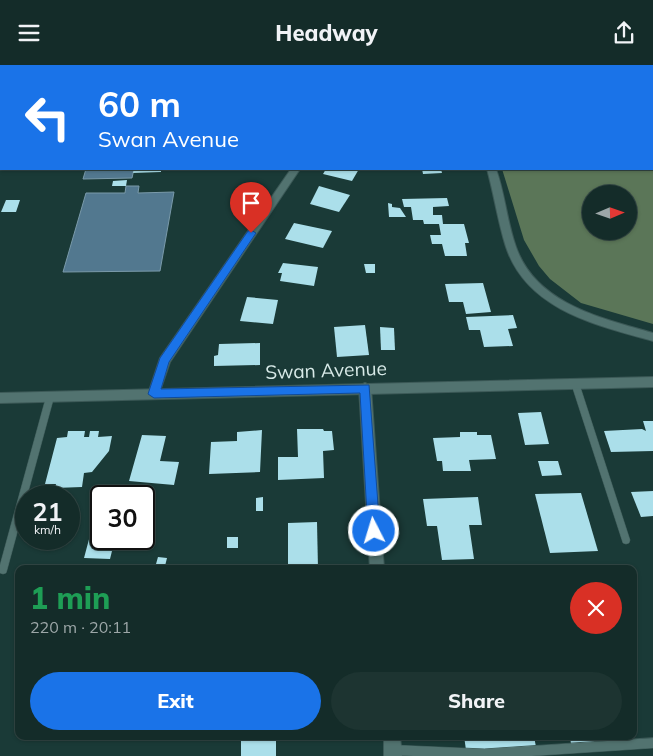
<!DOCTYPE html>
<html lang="en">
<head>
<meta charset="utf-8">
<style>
  :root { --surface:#142c29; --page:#1d3431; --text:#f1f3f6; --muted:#9da7a8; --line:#334846; --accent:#1a73e8 }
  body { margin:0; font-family:Mulish,sans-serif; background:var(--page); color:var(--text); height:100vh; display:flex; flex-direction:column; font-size:19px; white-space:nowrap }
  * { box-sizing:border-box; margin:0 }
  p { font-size:16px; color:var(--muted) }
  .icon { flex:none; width:28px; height:28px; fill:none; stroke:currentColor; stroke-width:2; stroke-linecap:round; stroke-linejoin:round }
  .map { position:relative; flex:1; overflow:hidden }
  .details { position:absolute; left:15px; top:500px; width:622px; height:175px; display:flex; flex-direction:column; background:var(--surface); border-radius:10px; box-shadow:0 1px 4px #0004,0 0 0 1px var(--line) }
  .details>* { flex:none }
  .guide { position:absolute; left:0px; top:0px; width:654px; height:105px; box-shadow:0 1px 4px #0004,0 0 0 1px var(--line); background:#1a73e8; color:#fff; overflow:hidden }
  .needle { width:32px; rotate:88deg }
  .fabs { position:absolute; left:582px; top:120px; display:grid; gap:10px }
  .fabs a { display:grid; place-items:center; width:55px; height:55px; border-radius:50%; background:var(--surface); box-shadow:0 1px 4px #0004,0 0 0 1px var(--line); font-size:25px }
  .speed { position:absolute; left:15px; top:420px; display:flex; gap:10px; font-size:25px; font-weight:700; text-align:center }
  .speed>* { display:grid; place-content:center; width:65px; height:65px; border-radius:50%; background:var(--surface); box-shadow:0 1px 4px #0004,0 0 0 1px var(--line); line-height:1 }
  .speed small { font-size:12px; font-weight:400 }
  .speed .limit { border:2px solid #111; border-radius:8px; background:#fff; color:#111 }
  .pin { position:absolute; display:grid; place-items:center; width:42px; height:42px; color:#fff; margin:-51px -21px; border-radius:50% 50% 50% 0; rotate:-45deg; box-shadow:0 0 5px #0007 }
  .pin .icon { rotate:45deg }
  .me { position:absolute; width:55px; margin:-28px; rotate:355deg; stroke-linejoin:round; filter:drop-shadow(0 0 4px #0008) }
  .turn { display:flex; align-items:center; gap:18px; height:105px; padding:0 15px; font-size:22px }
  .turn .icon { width:65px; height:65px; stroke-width:2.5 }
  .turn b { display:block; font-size:35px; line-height:42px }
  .round { display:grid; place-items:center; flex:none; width:52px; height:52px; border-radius:26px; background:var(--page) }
  .summary { display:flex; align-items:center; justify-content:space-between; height:85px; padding:0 15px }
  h1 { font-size:30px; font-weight:800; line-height:38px; color:#1e9e55 }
  .action { display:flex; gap:10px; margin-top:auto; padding:10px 15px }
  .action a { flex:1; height:58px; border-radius:30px; background:var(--accent); color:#fff; font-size:20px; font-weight:800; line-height:58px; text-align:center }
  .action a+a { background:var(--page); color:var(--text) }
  header { display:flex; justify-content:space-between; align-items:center; height:65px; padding:0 15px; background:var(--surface); font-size:22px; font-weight:800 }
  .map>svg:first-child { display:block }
  .forest { fill:#5b7658; fill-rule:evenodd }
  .water { fill:#52788f; stroke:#7a9aaa }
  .building { fill:#abdfea }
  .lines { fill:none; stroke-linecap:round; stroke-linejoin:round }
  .service-casing { stroke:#3c5957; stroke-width:1 }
  .minor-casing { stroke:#3c5957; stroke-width:2 }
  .tertiary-casing { stroke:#3c5957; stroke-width:2 }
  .service { fill:#527370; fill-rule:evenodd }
  .minor { fill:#527370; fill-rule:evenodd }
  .tertiary { fill:#527370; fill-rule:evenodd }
  .route { fill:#1a73e8; stroke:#114b97 }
  .labels { text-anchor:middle; stroke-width:5; stroke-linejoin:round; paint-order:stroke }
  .street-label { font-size:19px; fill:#d8eae8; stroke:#1a3a37 }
</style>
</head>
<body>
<header><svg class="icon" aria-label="menu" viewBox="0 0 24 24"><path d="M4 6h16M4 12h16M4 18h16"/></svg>Headway<svg class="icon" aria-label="share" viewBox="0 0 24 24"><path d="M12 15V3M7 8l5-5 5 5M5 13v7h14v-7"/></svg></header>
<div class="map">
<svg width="653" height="691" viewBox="0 0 653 691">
  <rect width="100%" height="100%" fill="#1a3a37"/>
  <!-- forest -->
  <path class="forest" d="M 653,45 L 653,259 L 581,238 L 550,214 L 539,201 L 524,175 L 502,104 L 652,104 ZM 591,129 L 629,129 L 629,166 L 591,166 Z"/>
  <!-- water -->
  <g class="water">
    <polygon points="86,104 134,104 132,113 83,114"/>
    <polygon points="126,121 139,121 138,128 174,127 160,206 63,207 86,128 125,128"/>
  </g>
  <!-- building -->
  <g class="building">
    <polygon points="134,104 161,104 161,107 133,108"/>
    <polygon points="326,104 359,104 352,116 323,109"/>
    <polygon points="422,104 441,104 442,108 423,109"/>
    <polygon points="127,115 126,121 112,121 113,116"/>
    <polygon points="319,121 350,130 339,147 310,139"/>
    <polygon points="447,133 449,141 433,142 433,150 442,150 443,159 464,159 469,178 465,178 467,191 445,191 442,179 432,179 430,170 441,170 439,159 424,159 423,155 413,155 411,142 404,142 402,134"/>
    <polygon points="6,135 20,135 16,147 1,147"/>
    <polygon points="388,138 392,139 392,142 400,143 406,152 389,152"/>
    <polygon points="294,158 332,166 323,183 285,174"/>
    <polygon points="283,198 318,202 314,221 280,216 282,208 278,208"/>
    <polygon points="364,199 375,199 375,208 366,208"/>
    <polygon points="483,218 491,247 466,249 463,237 449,237 445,219"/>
    <polygon points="247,232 278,235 273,259 240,256"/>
    <polygon points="513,250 517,263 508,264 513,281 484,282 480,265 469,265 466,252"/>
    <polygon points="365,260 369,290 337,292 334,262"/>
    <polygon points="380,262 394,263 395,285 381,285"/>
    <polygon points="260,278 260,300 214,301 214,291 218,290 219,279"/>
    <polygon points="541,347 549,379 525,380 518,348"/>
    <polygon points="643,356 653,356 653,386 611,387 604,366 642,364 646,366"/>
    <polygon points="297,364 323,364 324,366 332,366 334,385 323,386 324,413 278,415 278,392 298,392"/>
    <polygon points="262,365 260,407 209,409 211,377 237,376 237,367"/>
    <polygon points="68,366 85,366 84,372 89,372 90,366 99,366 98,372 112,371 109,386 92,407 84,408 82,422 55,423 56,419 45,419 57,373 67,372"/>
    <polygon points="460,367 477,367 477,370 491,370 496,394 469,395 471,406 443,406 442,396 437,396 433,373 460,372"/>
    <polygon points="142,370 166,371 160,396 179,397 174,420 129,416"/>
    <polygon points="538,396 558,396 562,410 542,411"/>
    <polygon points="653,426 653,451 641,452 631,427"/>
    <polygon points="581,428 598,486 550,488 535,429"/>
    <polygon points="263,432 263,446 256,446 256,433"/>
    <polygon points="478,432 482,460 469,460 474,494 442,495 437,461 427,461 423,434"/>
    <polygon points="317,457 318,504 288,504 288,458"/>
    <polygon points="92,463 101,464 101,474 115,474 110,494 84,493"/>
    <rect x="227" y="472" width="11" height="11"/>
    <polygon points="158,492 167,493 165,501 156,499"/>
    <rect x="241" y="671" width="35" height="20"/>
    <polygon points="464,671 534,671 536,682 466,685"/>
    <polygon points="570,671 593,671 595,678 571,679"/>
  </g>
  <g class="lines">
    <!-- service casing -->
    <g class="service-casing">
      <g id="service">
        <rect x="212" y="0" width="4" height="1"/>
        <polygon points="575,315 579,318 630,475 629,478 626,479 623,478 622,475 571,318"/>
        <polygon points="50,329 53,330 54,332 7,505 6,508 3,509 0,508 0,500 46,332 47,330"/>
        <polygon points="653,673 653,683 532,691 413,691 393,690 389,689 388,685 389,681 393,680 484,684"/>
      </g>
    </g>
    <!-- minor casing -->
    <g class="minor-casing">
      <g id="minor">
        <rect x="0" y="31" width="1" height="4"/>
        <polygon points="291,104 300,104 170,297 158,332 150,332 148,329 160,293"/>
        <polygon points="365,318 369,320 371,323 384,504 370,504 359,323 361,320"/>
        <polygon points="384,671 400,671 402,691 384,691"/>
      </g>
    </g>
    <!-- tertiary casing -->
    <g class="tertiary-casing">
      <g id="tertiary">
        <rect x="464" y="0" width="8" height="1"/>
        <path d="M 487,104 L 496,104 C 505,129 507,157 516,182 C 536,239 601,253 653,268 L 653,276 C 596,260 527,245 506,182 C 498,157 494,129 487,104 Z"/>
        <polygon points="653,312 653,322 0,338 0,328"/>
      </g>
    </g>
    <!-- service -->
    <use href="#service" class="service"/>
    <!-- minor -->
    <use href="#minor" class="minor"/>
    <!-- tertiary -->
    <use href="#tertiary" class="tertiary"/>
  </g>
  <!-- route -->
  <polygon class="route" points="251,165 256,168 169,297 161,324 369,320 380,466 379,470 374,472 369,470 368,466 360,328 154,333 148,329 160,293 248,166"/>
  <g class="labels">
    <!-- street labels -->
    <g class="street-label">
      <text transform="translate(326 305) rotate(-2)" y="7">Swan Avenue</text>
    </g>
  </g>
</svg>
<div class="fabs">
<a><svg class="needle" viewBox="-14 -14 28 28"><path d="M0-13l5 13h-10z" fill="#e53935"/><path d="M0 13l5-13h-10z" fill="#9da7a8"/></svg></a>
</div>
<div class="speed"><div>21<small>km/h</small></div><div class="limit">30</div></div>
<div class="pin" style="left:251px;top:168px;background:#d93025"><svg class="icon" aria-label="arrive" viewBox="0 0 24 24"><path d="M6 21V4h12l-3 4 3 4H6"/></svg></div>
<svg class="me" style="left:374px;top:466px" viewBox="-20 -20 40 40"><circle r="17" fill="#1a73e8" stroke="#fff" stroke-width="3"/><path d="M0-11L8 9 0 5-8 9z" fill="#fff"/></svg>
<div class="guide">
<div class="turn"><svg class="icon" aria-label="left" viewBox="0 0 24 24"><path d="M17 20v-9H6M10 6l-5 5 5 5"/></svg><div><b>60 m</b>Swan Avenue</div></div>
</div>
<section class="details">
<div class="summary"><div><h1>1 min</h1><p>220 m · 20:11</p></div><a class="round" style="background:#d93025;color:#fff"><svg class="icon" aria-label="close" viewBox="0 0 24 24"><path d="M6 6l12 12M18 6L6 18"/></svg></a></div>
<div class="action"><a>Exit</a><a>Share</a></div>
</section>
</div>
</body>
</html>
